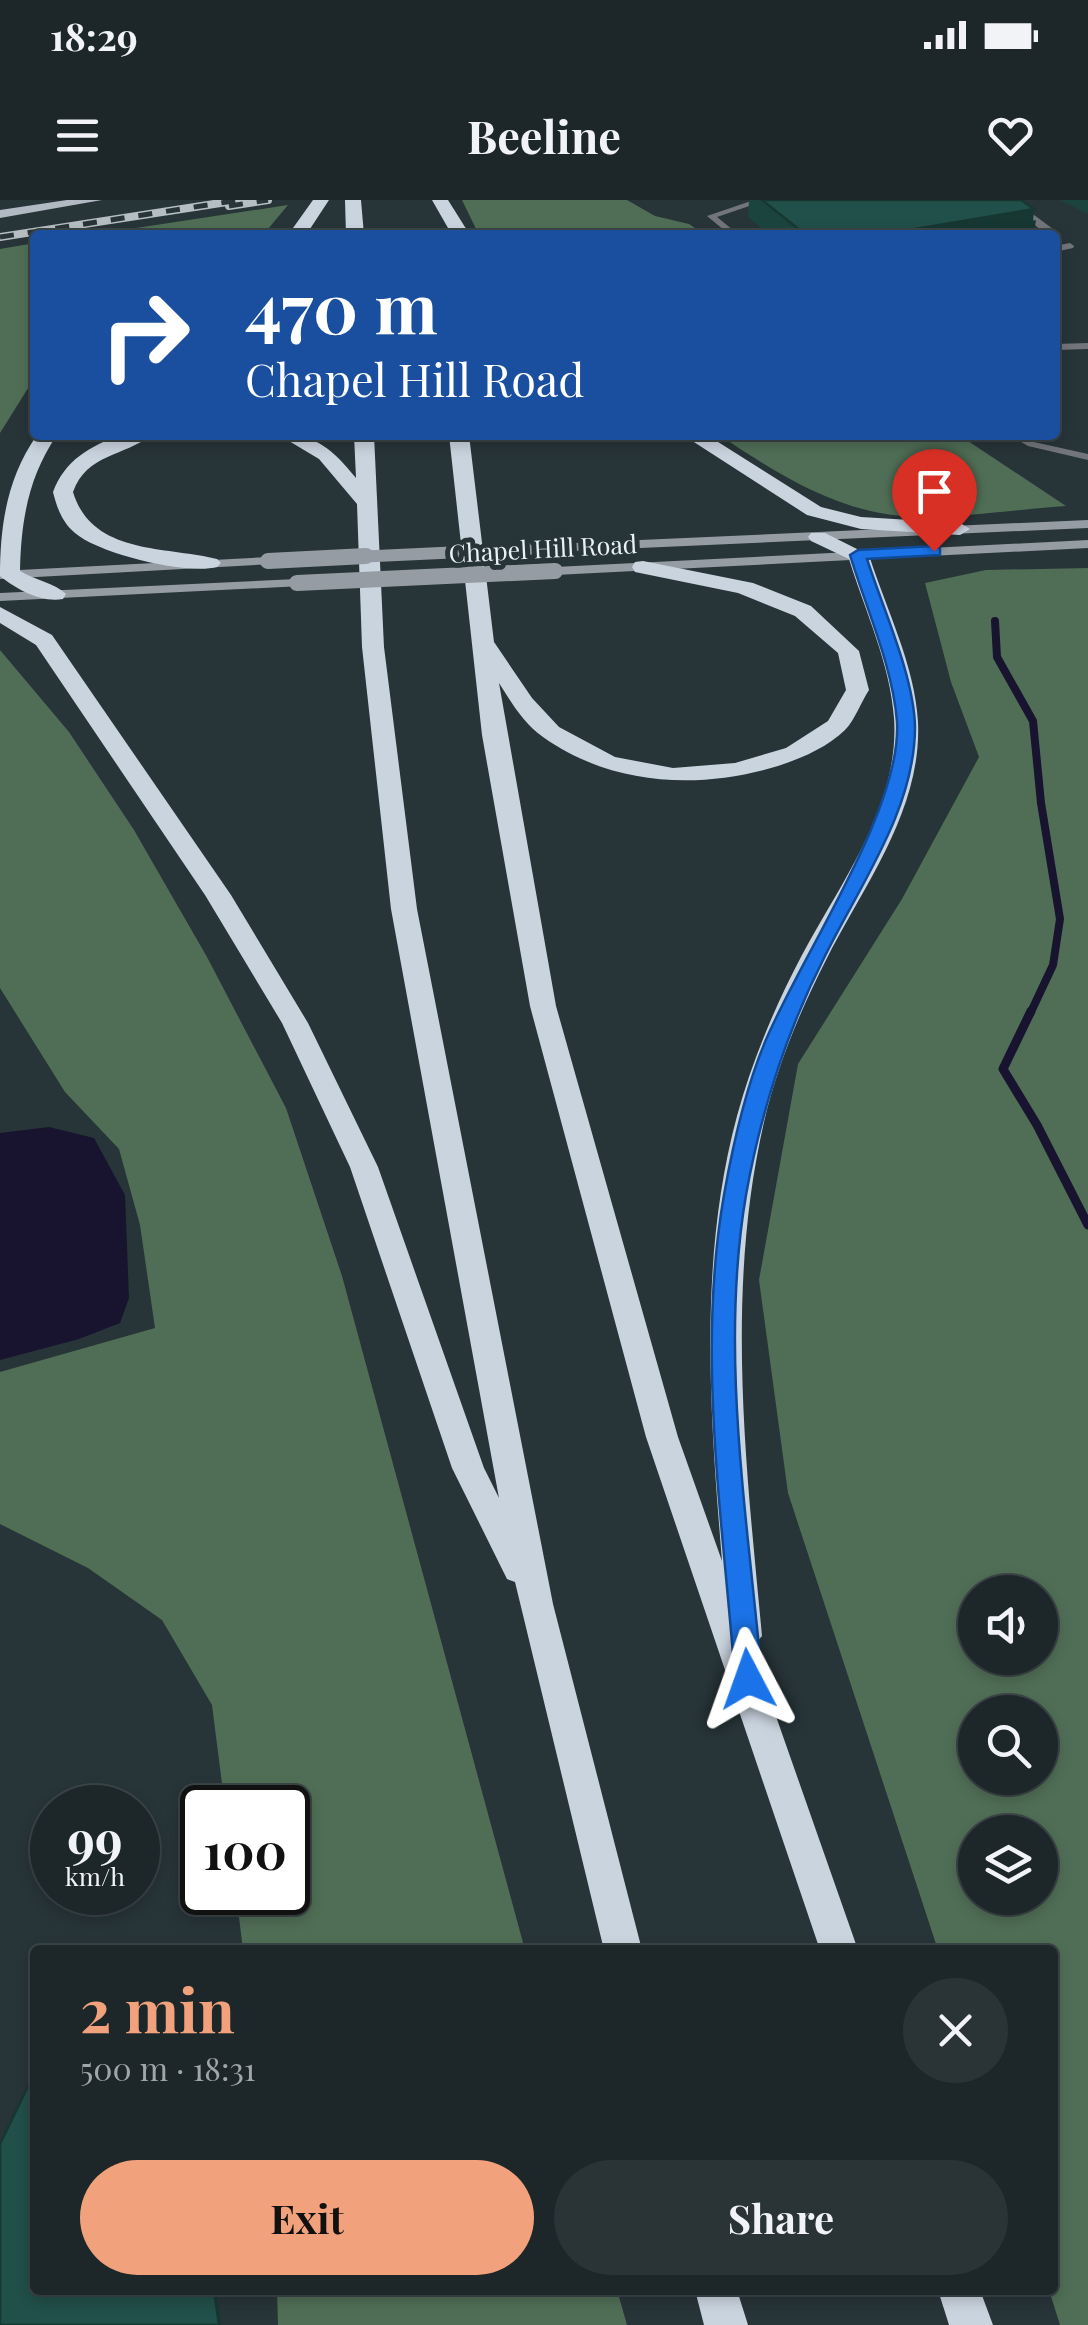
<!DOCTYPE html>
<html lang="en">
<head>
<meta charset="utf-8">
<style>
  :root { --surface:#1d272a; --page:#2a3336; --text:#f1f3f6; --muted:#a0a5a8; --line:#3b4447; --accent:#f1a17b }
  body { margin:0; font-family:"Playfair Display",serif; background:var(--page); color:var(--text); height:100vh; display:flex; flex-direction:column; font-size:38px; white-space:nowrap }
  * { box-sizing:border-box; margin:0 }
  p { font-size:32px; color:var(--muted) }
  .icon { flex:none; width:55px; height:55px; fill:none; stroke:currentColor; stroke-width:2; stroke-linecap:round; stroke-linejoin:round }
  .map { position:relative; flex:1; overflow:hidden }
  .drawer { position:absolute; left:30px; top:1745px; width:1028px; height:350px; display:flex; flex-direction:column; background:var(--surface); border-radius:10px; box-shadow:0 5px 15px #0003,0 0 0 2px var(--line) }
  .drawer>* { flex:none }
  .guide { position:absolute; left:30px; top:30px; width:1030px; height:210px; border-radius:10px; box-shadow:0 5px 15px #0003,0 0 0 2px var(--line); background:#1a4fa0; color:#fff; overflow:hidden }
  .fabs { position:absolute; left:958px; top:1375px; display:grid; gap:20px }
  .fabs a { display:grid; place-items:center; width:100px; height:100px; border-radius:50%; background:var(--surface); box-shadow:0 5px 15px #0003,0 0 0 2px var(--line); font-size:50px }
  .speed { position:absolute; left:30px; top:1585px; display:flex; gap:20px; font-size:50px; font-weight:700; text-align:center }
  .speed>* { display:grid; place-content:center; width:130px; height:130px; border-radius:50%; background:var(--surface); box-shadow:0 5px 15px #0003,0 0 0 2px var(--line); line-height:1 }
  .speed small { font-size:25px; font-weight:400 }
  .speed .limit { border:5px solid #111; border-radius:15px; background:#fff; color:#111 }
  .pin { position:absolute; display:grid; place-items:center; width:85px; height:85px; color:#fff; margin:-102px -42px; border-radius:50% 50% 50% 0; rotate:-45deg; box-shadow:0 0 10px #0007 }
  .pin .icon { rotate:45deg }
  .me { position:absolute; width:110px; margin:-55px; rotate:356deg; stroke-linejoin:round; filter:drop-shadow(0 0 8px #0008) }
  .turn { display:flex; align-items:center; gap:35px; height:210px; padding:0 50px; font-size:45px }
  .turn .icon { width:130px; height:130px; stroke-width:2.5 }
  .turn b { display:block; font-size:70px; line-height:85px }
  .round { display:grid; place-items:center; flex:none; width:105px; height:105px; border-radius:52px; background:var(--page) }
  .overview { display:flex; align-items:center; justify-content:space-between; height:170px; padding:0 50px }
  h1 { font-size:60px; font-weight:700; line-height:75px; color:var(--accent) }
  .primary-button { display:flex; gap:20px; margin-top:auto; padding:20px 50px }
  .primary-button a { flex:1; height:115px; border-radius:60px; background:var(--accent); color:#111; font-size:40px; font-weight:700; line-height:115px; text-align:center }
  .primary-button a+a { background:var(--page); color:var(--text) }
  .status { display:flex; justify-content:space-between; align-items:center; height:70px; padding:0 50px; background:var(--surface); direction:ltr }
  .status svg { height:28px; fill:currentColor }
  header { display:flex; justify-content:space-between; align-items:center; height:130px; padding:0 50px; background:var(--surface); font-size:45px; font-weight:700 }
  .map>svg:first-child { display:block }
  .forest { fill:#506e56; fill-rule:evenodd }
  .water { fill:#18142f }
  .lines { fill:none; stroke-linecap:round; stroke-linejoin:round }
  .stream-far1 { stroke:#18142f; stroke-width:8 }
  .stream { stroke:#18142f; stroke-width:9 }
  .service { fill:#72767a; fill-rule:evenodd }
  .minor { fill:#72767a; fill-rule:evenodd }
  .secondary { fill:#969ca3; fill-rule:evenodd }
  .primary { fill:#b1b9c3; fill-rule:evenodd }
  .motorway { fill:#cad4df; fill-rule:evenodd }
  .rail-casing { stroke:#b5bec0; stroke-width:8 }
  .rail { stroke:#273438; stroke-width:5; stroke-dasharray:14; stroke-linecap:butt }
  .secondary-bridge-far1 { stroke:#969ca3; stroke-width:12 }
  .secondary-bridge { stroke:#969ca3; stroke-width:16 }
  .wall { fill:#1c443f }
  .shaded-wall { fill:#173733 }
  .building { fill:#214f49; stroke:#173733; stroke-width:2.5 }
  .route { fill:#1a73e8; stroke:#114b97; stroke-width:2.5 }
  .labels { text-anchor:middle; stroke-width:10; stroke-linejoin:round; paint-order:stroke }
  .far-street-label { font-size:25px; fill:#e9f1f3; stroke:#273438 }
</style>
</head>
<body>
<div class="status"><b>18:29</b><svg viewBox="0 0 49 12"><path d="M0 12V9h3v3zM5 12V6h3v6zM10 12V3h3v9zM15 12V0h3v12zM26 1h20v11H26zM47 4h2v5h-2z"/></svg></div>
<header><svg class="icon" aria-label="menu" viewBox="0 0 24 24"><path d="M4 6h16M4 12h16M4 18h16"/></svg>Beeline<svg class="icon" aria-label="heart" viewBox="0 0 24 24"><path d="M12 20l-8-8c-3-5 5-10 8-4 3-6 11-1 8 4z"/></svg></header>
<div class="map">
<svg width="1088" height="2125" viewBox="0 0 1088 2125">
  <rect width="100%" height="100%" fill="#273438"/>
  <!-- forest -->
  <g class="forest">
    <polygon points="462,0 627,0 655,16 689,24 705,35 479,35"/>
    <polygon points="288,5 263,35 90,35"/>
    <polygon points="35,43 35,177 0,233 0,49"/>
    <path d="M 719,235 L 959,235 L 1066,306 C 1018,309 948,320 902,316 C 833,310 775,272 719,235 Z"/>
    <path d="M 1088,368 L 1088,2125 L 1060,2125 L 1049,2090 L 1052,2090 L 1052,1750 L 938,1750 L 788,1293 L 759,1080 L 798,864 L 902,699 L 979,557 L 951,482 L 925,383 L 986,370 ZM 1040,1392 L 1040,1458 L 975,1458 L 975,1392 ZM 1040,1512 L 1040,1578 L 975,1578 L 975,1512 ZM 1040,1632 L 1040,1698 L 975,1698 L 975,1632 Z"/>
    <polygon points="0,450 69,532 134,630 207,757 286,908 342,1076 525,1750 243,1750 236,1693 288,1692 288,1608 225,1607 212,1505 162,1420 88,1368 0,1324 0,1172 155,1128 140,1025 119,949 65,892 0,788"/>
    <polygon points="277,2090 617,2090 627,2125 278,2125"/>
  </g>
  <!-- water -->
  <polygon class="water" points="49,927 94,938 125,995 129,1098 120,1123 79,1139 0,1160 0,933"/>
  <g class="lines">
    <!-- stream-far1 -->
    <polyline class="stream-far1" points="995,421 997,457 1033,521 1041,603 1060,719 1053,765 1030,814"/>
    <!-- stream -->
    <polyline class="stream" points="1031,811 1003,869 1037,925 1088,1025"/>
    <!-- service -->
    <g class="service">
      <polygon points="754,0 767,0 717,17 739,35 730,35 707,16"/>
      <polygon points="1070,43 1074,46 1073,48 1055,52 1055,46"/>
      <polygon points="1088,143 1088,149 1055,150 1055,144"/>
      <polygon points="1009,235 1021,235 1034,242 1088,254 1088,260 1028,246"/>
    </g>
    <!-- minor -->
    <polygon class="minor" points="1001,0 1014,0 1061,35 1055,38 1055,35 1048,35"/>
    <!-- secondary -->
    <g class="secondary">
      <polygon points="1088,320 1088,328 550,352 543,348 550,344"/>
      <polygon points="1088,340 1088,348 555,375 548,371 555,367"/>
      <polygon points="268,357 275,361 273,364 0,379 0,371"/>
      <polygon points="297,379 302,380 302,386 0,401 0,393"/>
    </g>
    <!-- primary -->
    <polygon class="primary" points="67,0 102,0 0,18 0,10"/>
    <!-- motorway -->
    <g class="motorway">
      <polygon points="313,0 329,0 306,35 288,35"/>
      <polygon points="345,0 361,0 364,35 346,35"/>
      <polygon points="432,0 448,0 470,35 452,35"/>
      <path d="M 37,235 L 57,235 C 28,277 21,322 20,371 C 34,380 55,383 66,394 L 63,399 C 41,403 16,389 0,376 C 0,325 7,278 37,235 Z"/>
      <path d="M 121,235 L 151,235 C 124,257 87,253 73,292 C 92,355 165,346 217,359 L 221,363 L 217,367 C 187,375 99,354 75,333 C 62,322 57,308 53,292 C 65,260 90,246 121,235 Z"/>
      <path d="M 279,235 C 318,235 332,249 356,278 L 354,235 L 374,235 L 384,447 L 417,709 L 553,1404 L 642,1750 L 604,1750 L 515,1382 L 507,1379 L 452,1268 L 350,967 L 282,823 L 205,695 L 36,445 L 0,423 L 0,407 L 52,435 L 231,695 L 308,823 L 378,967 L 484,1268 L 499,1298 L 391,709 L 362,447 L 357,304 L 319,259 Z"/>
      <path d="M 449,235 L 469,235 L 494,442 L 532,498 L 559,527 L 615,557 L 673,568 L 735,563 L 786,548 L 828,521 L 846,490 L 838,453 L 795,416 L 738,393 L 635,372 L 632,367 L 635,362 L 643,361 L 753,383 L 811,406 L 859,451 L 869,490 C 861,502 855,520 845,530 C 828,547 800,559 778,566 C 699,590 612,586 543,537 C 524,524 511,502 499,483 L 556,806 L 678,1237 L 722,1361 C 710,1213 698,1061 737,916 C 752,861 775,806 802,755 C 841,682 900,605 894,518 C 890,463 865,411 849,359 L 811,341 L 808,337 L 811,333 L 825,333 L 869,355 C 886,409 915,465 918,522 C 922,610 864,685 826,760 C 800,811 777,866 764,922 C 725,1092 746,1265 762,1436 L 752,1448 L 858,1750 L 820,1750 L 646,1237 L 530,806 L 482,535 Z"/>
      <polygon points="683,235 707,235 821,307 861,317 960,323 970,329 960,335 861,329 807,315"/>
      <polygon points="695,2090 737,2090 748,2125 704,2125"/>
      <polygon points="938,2090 980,2090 993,2125 949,2125"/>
    </g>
    <!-- rail casing -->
    <g class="rail-casing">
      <g id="rail">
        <polyline points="229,6 268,0"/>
        <polyline points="0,37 240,0"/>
      </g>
    </g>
    <!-- rail -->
    <use href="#rail" class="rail"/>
    <!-- secondary-bridge-far1 -->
    <polyline class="secondary-bridge-far1" points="312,359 550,348"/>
    <!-- secondary-bridge -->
    <g class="secondary-bridge">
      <polyline points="268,361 366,356"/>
      <polyline points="297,383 555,371"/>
    </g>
  </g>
  <!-- wall -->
  <g class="wall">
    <polygon points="749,0 1021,0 1034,9 1033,18 1035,27 1032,28 1031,35 770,35 748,17"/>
    <polygon points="1060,0 1088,0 1088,14"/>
  </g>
  <!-- shaded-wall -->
  <g class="shaded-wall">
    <polygon points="1034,9 1033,21 1036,20 1035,27 1032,28 1031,35 879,35"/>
    <polygon points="214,2090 216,2090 221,2125 219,2125"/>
  </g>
  <!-- building -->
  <g class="building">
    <polygon points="762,0 1021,0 1034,9 879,35 806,35"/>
    <polygon points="35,1872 35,2090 214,2090 219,2125 0,2125 0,1944"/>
  </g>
  <!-- route -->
  <path class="route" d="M 934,346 L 940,348 L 940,355 L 867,359 C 883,409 914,476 915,527 C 915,610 859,686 824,758 C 786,833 761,911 746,995 C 719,1153 748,1320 762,1479 L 758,1486 L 748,1490 L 739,1486 L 735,1479 C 723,1320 696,1154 724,995 C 733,944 745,890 765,842 C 801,756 902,610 897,522 C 893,467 866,408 850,355 L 858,350 Z"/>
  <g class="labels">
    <!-- far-street labels -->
    <g class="far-street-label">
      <text transform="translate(543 349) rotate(-3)" y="9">Chapel Hill Road</text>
    </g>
  </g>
</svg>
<div class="fabs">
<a><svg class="icon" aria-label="sound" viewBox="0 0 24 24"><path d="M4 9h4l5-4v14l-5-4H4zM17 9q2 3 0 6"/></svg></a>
<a><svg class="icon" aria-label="search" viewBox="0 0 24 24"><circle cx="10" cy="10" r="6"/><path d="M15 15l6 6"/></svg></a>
<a><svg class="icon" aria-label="layers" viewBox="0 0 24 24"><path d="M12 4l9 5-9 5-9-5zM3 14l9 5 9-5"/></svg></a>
</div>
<div class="speed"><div>99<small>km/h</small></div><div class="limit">100</div></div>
<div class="pin" style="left:934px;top:351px;background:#d93025"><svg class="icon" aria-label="arrive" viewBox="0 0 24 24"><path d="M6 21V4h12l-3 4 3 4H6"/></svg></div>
<svg class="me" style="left:748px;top:1479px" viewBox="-20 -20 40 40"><path d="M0-17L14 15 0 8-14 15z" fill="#1a73e8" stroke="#fff" stroke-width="4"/></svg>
<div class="guide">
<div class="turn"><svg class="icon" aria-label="right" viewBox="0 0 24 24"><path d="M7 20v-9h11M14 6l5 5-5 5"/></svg><div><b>470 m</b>Chapel Hill Road</div></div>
</div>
<section class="drawer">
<div class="overview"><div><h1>2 min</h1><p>500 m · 18:31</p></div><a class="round"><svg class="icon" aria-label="close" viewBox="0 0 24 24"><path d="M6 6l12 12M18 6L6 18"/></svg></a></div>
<div class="primary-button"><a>Exit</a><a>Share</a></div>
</section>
</div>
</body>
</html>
